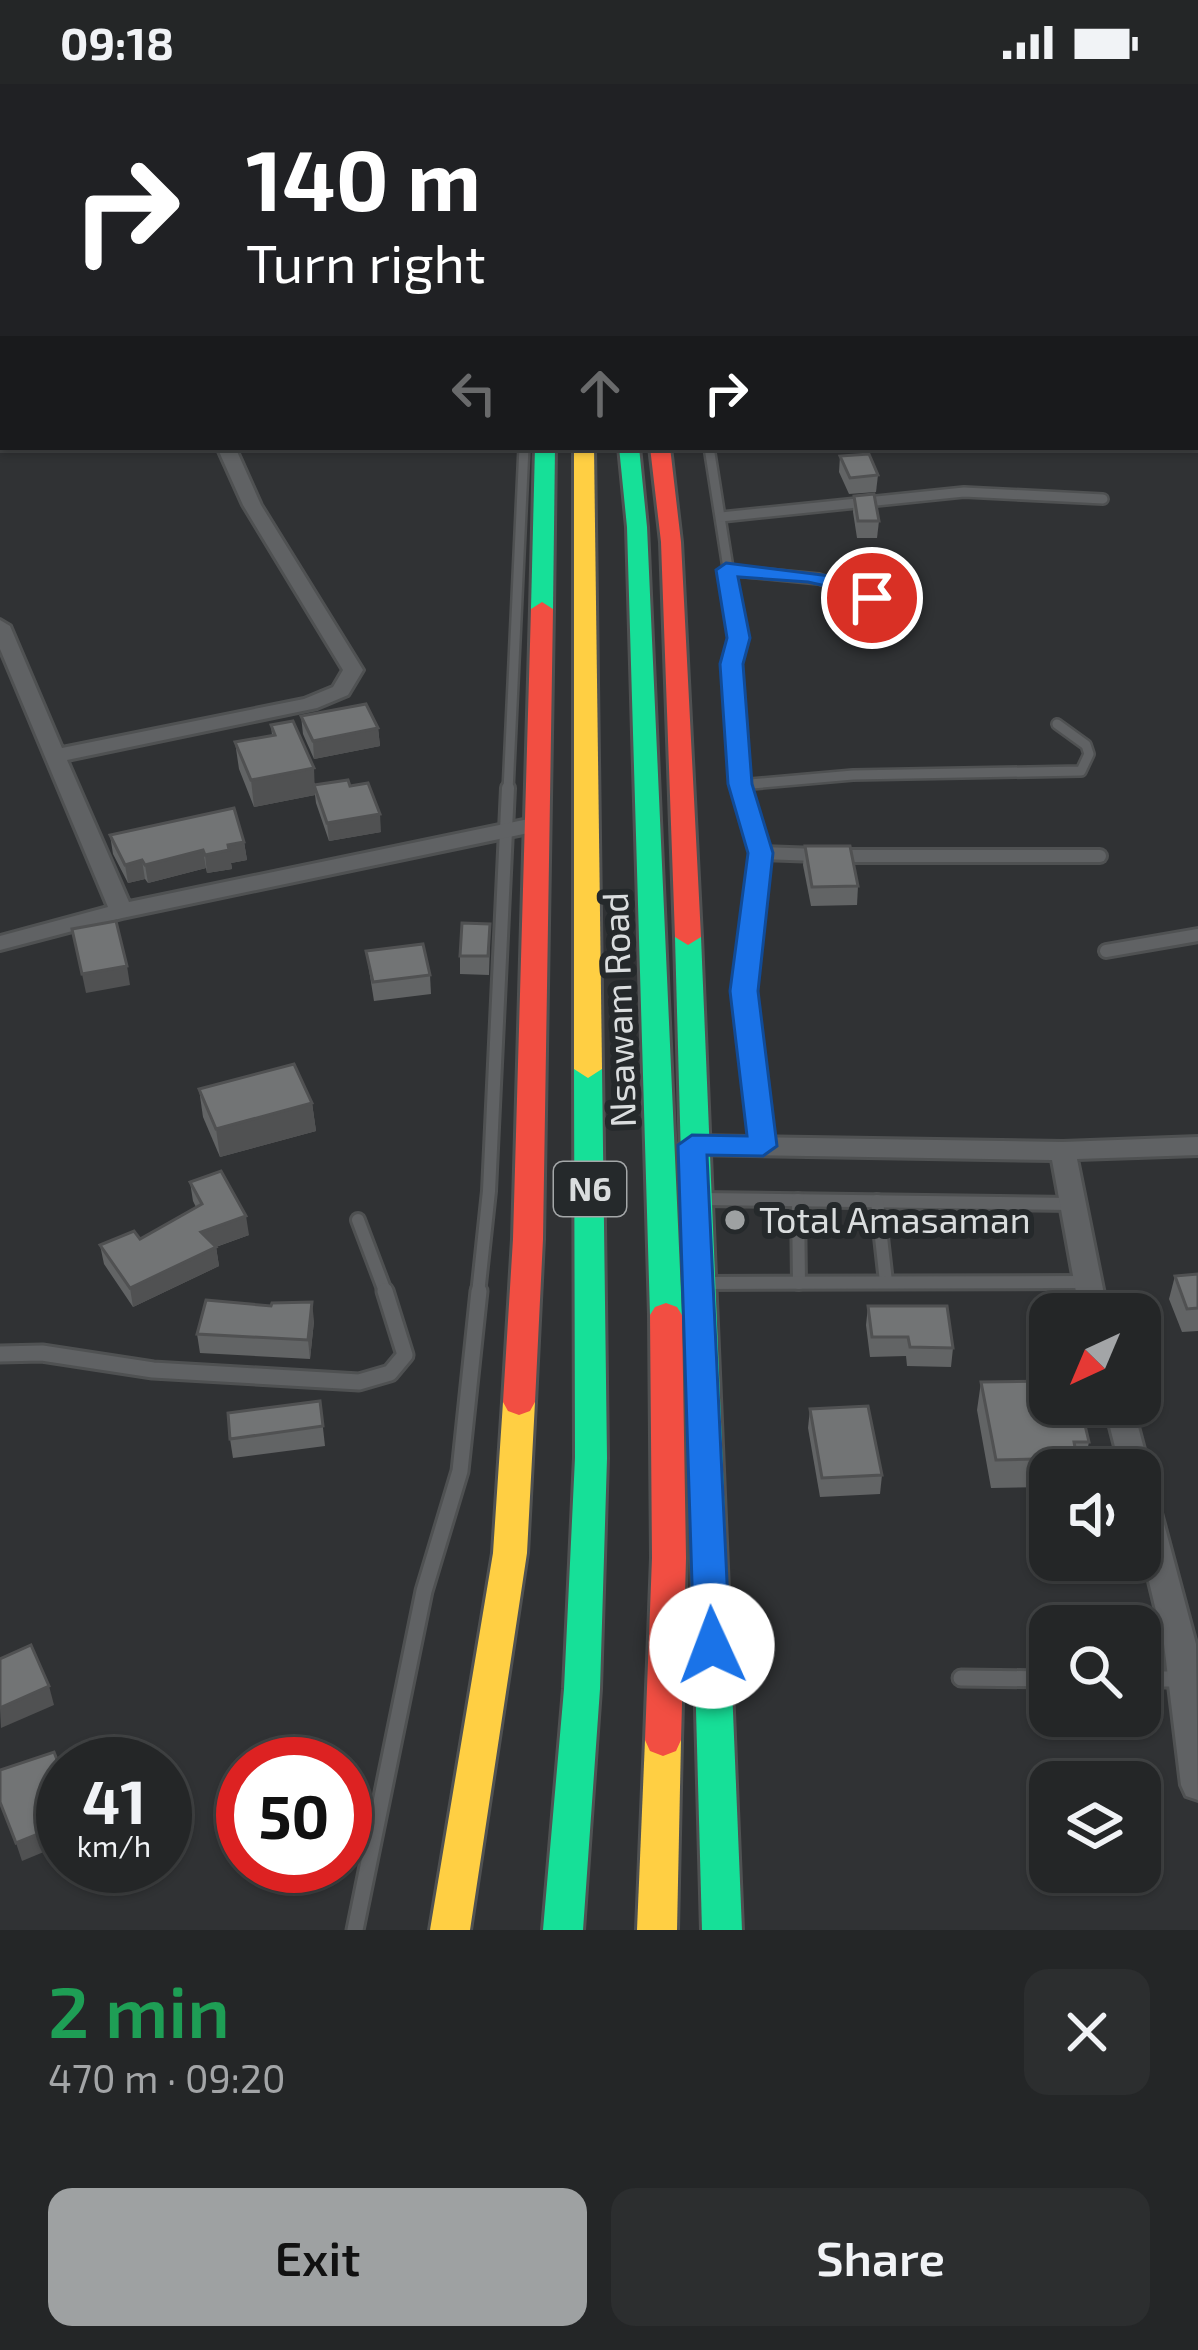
<!DOCTYPE html>
<html lang="en">
<head>
<meta charset="utf-8">
<style>
  :root { --surface:#242627; --page:#2c2e2f; --text:#f1f3f6; --muted:#a3a5a7; --line:#414344; --accent:#9ea1a2 }
  body { margin:0; font-family:"Exo 2",sans-serif; background:var(--page); color:var(--text); height:100vh; display:flex; flex-direction:column; font-size:45px; white-space:nowrap }
  * { box-sizing:border-box; margin:0 }
  p { font-size:39px; color:var(--muted) }
  .icon { flex:none; width:66px; height:66px; fill:none; stroke:currentColor; stroke-width:2; stroke-linecap:round; stroke-linejoin:round }
  .map { position:relative; height:1846px; overflow:hidden }
  .side { display:flex; flex-direction:column; background:var(--surface); flex:1 }
  .side>* { flex:none }
  .banner { position:absolute; left:0px; top:0px; width:1200px; height:366px; box-shadow:0 3px 9px #0004,0 0 0 3px var(--line); background:#202124; color:#fff; overflow:hidden }
  .needle { width:78px; rotate:224deg }
  .buttons { position:absolute; left:1029px; top:1209px; display:grid; gap:24px }
  .buttons a { display:grid; place-items:center; width:132px; height:132px; border-radius:24px; background:var(--surface); box-shadow:0 3px 9px #0004,0 0 0 3px var(--line); font-size:60px }
  .speed { position:absolute; left:36px; top:1653px; display:flex; gap:24px; font-size:60px; font-weight:700; text-align:center }
  .speed>* { display:grid; place-content:center; width:156px; height:156px; border-radius:50%; background:var(--surface); box-shadow:0 3px 9px #0004,0 0 0 3px var(--line); line-height:1 }
  .speed small { font-size:30px; font-weight:400 }
  .speed .limit { border:18px solid #d22; background:#fff; color:#111 }
  .pin { position:absolute; display:grid; place-items:center; width:102px; height:102px; color:#fff; margin:-51px; border:6px solid #fff; border-radius:50%; box-shadow:0 3px 12px #0007 }
  .me { position:absolute; width:132px; margin:-66px; rotate:358deg; stroke-linejoin:round; filter:drop-shadow(0 0 9px #0008) }
  .turn { display:flex; align-items:center; gap:42px; height:252px; padding:0 48px; font-size:54px }
  .turn .icon { width:156px; height:156px; stroke-width:2.5 }
  .turn b { display:block; font-size:84px; line-height:102px }
  .lanes { display:flex; align-items:center; height:114px; padding:0 48px; background:#0003; justify-content:center; gap:60px; direction:ltr }
  .lanes .off { opacity:.35 }
  .round { display:grid; place-items:center; flex:none; width:126px; height:126px; border-radius:24px; background:var(--page) }
  .overview { display:flex; align-items:center; justify-content:space-between; height:204px; padding:0 48px }
  h1 { font-size:72px; font-weight:600; line-height:90px; color:#1e9e55 }
  .action { display:flex; gap:24px; margin-top:auto; padding:24px 48px }
  .action a { flex:1; height:138px; border-radius:24px; background:var(--accent); color:#111; font-size:48px; font-weight:600; line-height:138px; text-align:center }
  .action a+a { background:var(--page); color:var(--text) }
  .status { display:flex; justify-content:space-between; align-items:center; height:84px; padding:0 60px; background:var(--surface); direction:ltr }
  .status svg { height:33px; fill:currentColor }
  .map>svg:first-child { display:block }
  .lines { fill:none; stroke-linecap:round; stroke-linejoin:round }
  .lane-far2-casing { stroke:#4f5152; stroke-width:14 }
  .lane-far1-casing { stroke:#4f5152; stroke-width:18 }
  .lane-casing { stroke:#4f5152; stroke-width:21 }
  .street-casing { stroke:#4f5152; stroke-width:6 }
  .fast-casing { stroke:#4f5152; stroke-width:6 }
  .slow-casing { stroke:#4f5152; stroke-width:6 }
  .jam-casing { stroke:#4f5152; stroke-width:6 }
  .lane-far2 { stroke:#606264; stroke-width:9 }
  .lane-far1 { stroke:#606264; stroke-width:12 }
  .lane { stroke:#606264; stroke-width:15 }
  .street { fill:#606264; fill-rule:evenodd }
  .fast { fill:#16e098; fill-rule:evenodd }
  .slow { fill:#ffcf43; fill-rule:evenodd }
  .jam { fill:#f24e42; fill-rule:evenodd }
  .wall { fill:#626465 }
  .shaded-wall { fill:#505152 }
  .building { fill:#727475; stroke:#505152; stroke-width:3 }
  .route { fill:#1a73e8; stroke:#114b97; stroke-width:3 }
  .poi-dot { fill:#9ea1a2; stroke:#25292b; stroke-width:4.5 }
  .labels { text-anchor:middle; stroke-width:12; stroke-linejoin:round; paint-order:stroke }
  .shield { fill:#25292b; stroke:#a4a7a8; stroke-width:3 }
  .shield-label { font-size:33px; font-weight:bold; fill:#daddde }
  .street-label { font-size:36px; fill:#daddde; stroke:#25292b }
  .poi-label { font-size:36px; fill:#daddde; stroke:#25292b; text-anchor:start }
</style>
</head>
<body>
<div class="status"><b>09:18</b><svg viewBox="0 0 49 12"><path d="M0 12V9h3v3zM5 12V6h3v6zM10 12V3h3v9zM15 12V0h3v12zM26 1h20v11H26zM47 4h2v5h-2z"/></svg></div>
<div class="map">
<svg width="1198" height="1846" viewBox="0 0 1198 1846">
  <rect width="100%" height="100%" fill="#303234"/>
  <g class="lines">
    <!-- lane-far2 casing -->
    <g class="lane-far2-casing">
      <g id="lane-far2">
        <polyline points="709,363 739,554 732,580 742,707"/>
        <polyline points="721,433 964,408 1103,415"/>
        <polyline points="726,486 819,495 872,515"/>
        <polyline points="740,701 853,691 1081,687 1089,670 1086,661 1057,640"/>
        <polyline points="508,707 524,363"/>
      </g>
    </g>
    <!-- lane-far1 casing -->
    <g class="lane-far1-casing">
      <g id="lane-far1">
        <polyline points="741,704 760,769 744,907 763,1062"/>
        <polyline points="760,769 817,771"/>
        <polyline points="837,772 1100,772"/>
        <polyline points="1106,867 1198,851"/>
        <polyline points="701,1115 1071,1120"/>
        <polyline points="798,1116 799,1199"/>
        <polyline points="877,1117 886,1198"/>
        <polyline points="358,1136 386,1210"/>
        <polyline points="702,1199 1085,1198"/>
        <polyline points="478,1210 489,1107 508,704"/>
      </g>
    </g>
    <!-- lane casing -->
    <g class="lane-casing">
      <g id="lane">
        <polyline points="0,1270 42,1269 153,1286 359,1298 390,1289 405,1271 385,1207"/>
        <polyline points="961,1594 1050,1595"/>
        <polyline points="1140,1595 1183,1595"/>
        <polyline points="355,1846 424,1507 460,1387 479,1207"/>
      </g>
    </g>
    <!-- street casing -->
    <g class="street-casing">
      <g id="street">
        <polygon points="444,0 459,0 442,3"/>
        <polygon points="764,0 778,0 763,3"/>
        <polygon points="905,0 919,0 903,3"/>
        <polygon points="1138,0 1152,0 1154,3 1140,3"/>
        <rect x="1197" y="14" width="1" height="8"/>
        <rect x="1197" y="65" width="1" height="9"/>
        <polygon points="0,70 3,70 0,82"/>
        <rect x="1197" y="150" width="1" height="10"/>
        <rect x="0" y="182" width="3" height="10"/>
        <rect x="1197" y="249" width="1" height="10"/>
        <polygon points="217,363 235,363 261,421 363,586 348,611 317,624 67,676 129,818 538,733 549,740 538,747 122,834 0,866 0,852 108,823 0,565 0,536 10,542 62,664 304,615 333,603 343,586 243,421"/>
        <polygon points="692,1052 1063,1058 1198,1053 1198,1071 1077,1075 1108,1230 1080,1230 1052,1076 692,1070 683,1067 679,1061 683,1055"/>
        <polygon points="1104,1320 1132,1320 1196,1560 1198,1716 1186,1712 1181,1701 1164,1560 1140,1460 1140,1386 1121,1386"/>
      </g>
    </g>
    <!-- fast casing -->
    <g class="fast-casing">
      <g id="fast">
        <polygon points="535,363 555,363 553,525 542,532 531,525"/>
        <polygon points="619,363 639,363 647,443 682,1231 677,1239 666,1243 655,1239 650,1231 627,443"/>
        <polygon points="688,845 701,853 742,1846 702,1846 675,853"/>
        <polygon points="588,976 602,985 607,1374 600,1605 583,1846 543,1846 564,1605 575,1374 574,985"/>
      </g>
    </g>
    <!-- slow casing -->
    <g class="slow-casing">
      <g id="slow">
        <polygon points="574,363 594,363 602,985 588,994 574,985"/>
        <polygon points="519,1305 530,1309 535,1318 527,1469 470,1846 430,1846 493,1469 503,1318 508,1309"/>
        <polygon points="663,1640 676,1645 681,1656 677,1846 637,1846 645,1656 650,1645"/>
      </g>
    </g>
    <!-- jam casing -->
    <g class="jam-casing">
      <g id="jam">
        <polygon points="650,363 670,363 681,458 701,853 688,861 675,853 661,458"/>
        <polygon points="542,518 553,525 543,1155 535,1318 530,1327 519,1331 508,1327 503,1318 513,1155 531,525"/>
        <polygon points="666,1219 677,1223 682,1231 686,1474 681,1656 676,1667 663,1672 650,1667 645,1656 652,1474 650,1231 655,1223"/>
      </g>
    </g>
    <!-- lane-far2 -->
    <use href="#lane-far2" class="lane-far2"/>
    <!-- lane-far1 -->
    <use href="#lane-far1" class="lane-far1"/>
    <!-- lane -->
    <use href="#lane" class="lane"/>
    <!-- street -->
    <use href="#street" class="street"/>
    <!-- fast -->
    <use href="#fast" class="fast"/>
    <!-- slow -->
    <use href="#slow" class="slow"/>
    <!-- jam -->
    <use href="#jam" class="jam"/>
  </g>
  <!-- wall -->
  <g class="wall">
    <polygon points="840,372 878,391 876,408 849,410 839,388"/>
    <polygon points="854,412 879,437 877,454 857,454 853,428"/>
    <polygon points="301,632 378,644 380,662 314,675 303,650"/>
    <polygon points="271,641 316,701 350,702 381,748 329,757 316,719 315,711 254,723 239,685 235,658 272,651"/>
    <polygon points="110,751 244,758 247,776 231,779 232,785 207,789 206,784 148,799 145,795 128,799 113,770"/>
    <polygon points="805,762 858,802 857,821 811,822 803,781"/>
    <polygon points="490,858 489,891 460,890 460,872"/>
    <polygon points="366,867 430,891 431,910 374,917"/>
    <polygon points="199,1005 312,1019 316,1047 220,1073 203,1033"/>
    <polygon points="190,1098 249,1151 216,1163 219,1182 133,1223 104,1180 100,1161 140,1155 196,1123 193,1117"/>
    <polygon points="1198,1190 1198,1247 1182,1248 1169,1215 1175,1192"/>
    <polygon points="868,1222 953,1264 951,1283 907,1282 906,1272 870,1273 866,1241"/>
    <polygon points="314,1237 310,1275 200,1269 197,1250"/>
    <polygon points="981,1298 1050,1320 1089,1358 1083,1386 1050,1386 1050,1403 991,1404 977,1326"/>
    <polygon points="320,1317 325,1362 233,1374 230,1355"/>
    <polygon points="810,1325 882,1391 880,1410 820,1413 808,1344"/>
  </g>
  <!-- shaded-wall -->
  <g class="shaded-wall">
    <polygon points="378,644 380,662 314,675 313,657"/>
    <polygon points="314,684 315,711 254,723 251,696"/>
    <polygon points="380,730 381,748 329,757 327,739"/>
    <polygon points="244,758 247,776 231,779 232,785 207,789 205,771 228,761"/>
    <polygon points="203,766 206,784 148,799 145,781"/>
    <polygon points="142,776 145,795 128,799 125,781"/>
    <polygon points="127,882 130,901 86,909 82,890"/>
    <polygon points="312,1019 316,1047 220,1073 216,1045"/>
    <polygon points="246,1132 249,1151 204,1167 201,1148"/>
    <polygon points="216,1163 219,1182 133,1223 130,1204"/>
    <polygon points="312,1218 314,1237 310,1275 308,1256"/>
    <polygon points="49,1602 54,1621 1,1644 0,1624"/>
    <polygon points="63,1740 63,1760 22,1777 16,1759"/>
  </g>
  <!-- building -->
  <g class="building">
    <polygon points="147,0 172,1 171,3 145,3"/>
    <polygon points="869,370 878,391 850,394 840,372"/>
    <polygon points="874,410 879,437 858,437 854,412"/>
    <polygon points="366,620 378,644 313,657 301,632"/>
    <polygon points="293,637 314,684 251,696 235,658 275,651 271,641"/>
    <polygon points="348,696 350,702 368,699 380,730 327,739 314,701"/>
    <polygon points="234,724 244,758 228,761 229,766 205,771 203,766 145,781 142,776 125,781 110,751"/>
    <polygon points="805,762 850,762 858,802 812,803"/>
    <polygon points="116,837 127,882 82,890 72,845"/>
    <polygon points="462,839 490,840 488,872 460,872"/>
    <polygon points="423,860 430,891 373,898 366,867"/>
    <polygon points="294,980 312,1019 216,1045 199,1005"/>
    <polygon points="221,1087 246,1132 201,1148 216,1163 130,1204 100,1161 134,1147 140,1155 202,1120 190,1098"/>
    <polygon points="1198,1190 1198,1224 1187,1225 1175,1192"/>
    <polygon points="206,1216 271,1222 272,1219 312,1218 308,1256 197,1250"/>
    <polygon points="868,1222 947,1222 953,1264 910,1263 908,1253 872,1253"/>
    <polygon points="1048,1297 1050,1320 1080,1320 1089,1358 1074,1358 1077,1374 996,1376 981,1298"/>
    <polygon points="320,1317 323,1342 230,1355 228,1329"/>
    <polygon points="868,1322 882,1391 822,1394 810,1325"/>
    <polygon points="31,1561 49,1602 0,1624 0,1575"/>
    <polygon points="54,1668 63,1691 63,1740 16,1759 0,1718 0,1686"/>
  </g>
  <!-- route -->
  <polygon class="route" points="726,479 846,494 882,514 872,521 839,505 808,498 738,493 750,554 743,580 752,700 773,769 758,907 777,1062 763,1072 707,1071 730,1562 725,1573 712,1577 700,1573 694,1562 678,1061 692,1051 747,1052 730,907 748,769 728,700 720,580 727,554 716,486"/>
  <!-- markers -->
  <circle class="poi-dot" cx="735" cy="1136" r="12"/>
  <g class="labels">
    <!-- shield labels -->
    <rect class="shield" x="554" y="1078" width="72" height="54" rx="9"/>
    <g class="shield-label">
      <text x="590" y="1117">N6</text>
    </g>
    <!-- street labels -->
    <g class="street-label">
      <text transform="translate(619 926) rotate(-92)" y="13">Nsawam Road</text>
    </g>
    <!-- poi labels -->
    <g class="poi-label">
      <text x="759" y="1149">Total Amasaman</text>
    </g>
  </g>
</svg>
<div class="buttons">
<a><svg class="needle" viewBox="-14 -14 28 28"><path d="M0-13l5 13h-10z" fill="#e53935"/><path d="M0 13l5-13h-10z" fill="#a3a5a7"/></svg></a>
<a><svg class="icon" aria-label="sound" viewBox="0 0 24 24"><path d="M4 9h4l5-4v14l-5-4H4zM17 9q2 3 0 6"/></svg></a>
<a><svg class="icon" aria-label="search" viewBox="0 0 24 24"><circle cx="10" cy="10" r="6"/><path d="M15 15l6 6"/></svg></a>
<a><svg class="icon" aria-label="layers" viewBox="0 0 24 24"><path d="M12 4l9 5-9 5-9-5zM3 14l9 5 9-5"/></svg></a>
</div>
<div class="speed"><div>41<small>km/h</small></div><div class="limit">50</div></div>
<div class="pin" style="left:872px;top:514px;background:#d93025"><svg class="icon" aria-label="arrive" viewBox="0 0 24 24"><path d="M6 21V4h12l-3 4 3 4H6"/></svg></div>
<svg class="me" style="left:712px;top:1562px" viewBox="-20 -20 40 40"><circle r="19" fill="#fff"/><path d="M0-13L10 11 0 6-10 11z" fill="#1a73e8"/></svg>
<div class="banner">
<div class="turn"><svg class="icon" aria-label="right" viewBox="0 0 24 24"><path d="M7 20v-9h11M14 6l5 5-5 5"/></svg><div><b>140 m</b>Turn right</div></div>
<div class="lanes"><svg class="icon off" aria-label="left" viewBox="0 0 24 24"><path d="M17 20v-9H6M10 6l-5 5 5 5"/></svg><svg class="icon off" aria-label="ahead" viewBox="0 0 24 24"><path d="M12 20V5M6 11l6-6 6 6"/></svg><svg class="icon" aria-label="right" viewBox="0 0 24 24"><path d="M7 20v-9h11M14 6l5 5-5 5"/></svg></div>
</div>
</div>
<section class="side">
<div class="overview"><div><h1>2 min</h1><p>470 m · 09:20</p></div><a class="round"><svg class="icon" aria-label="close" viewBox="0 0 24 24"><path d="M6 6l12 12M18 6L6 18"/></svg></a></div>
<div class="action"><a>Exit</a><a>Share</a></div>
</section>
</body>
</html>
